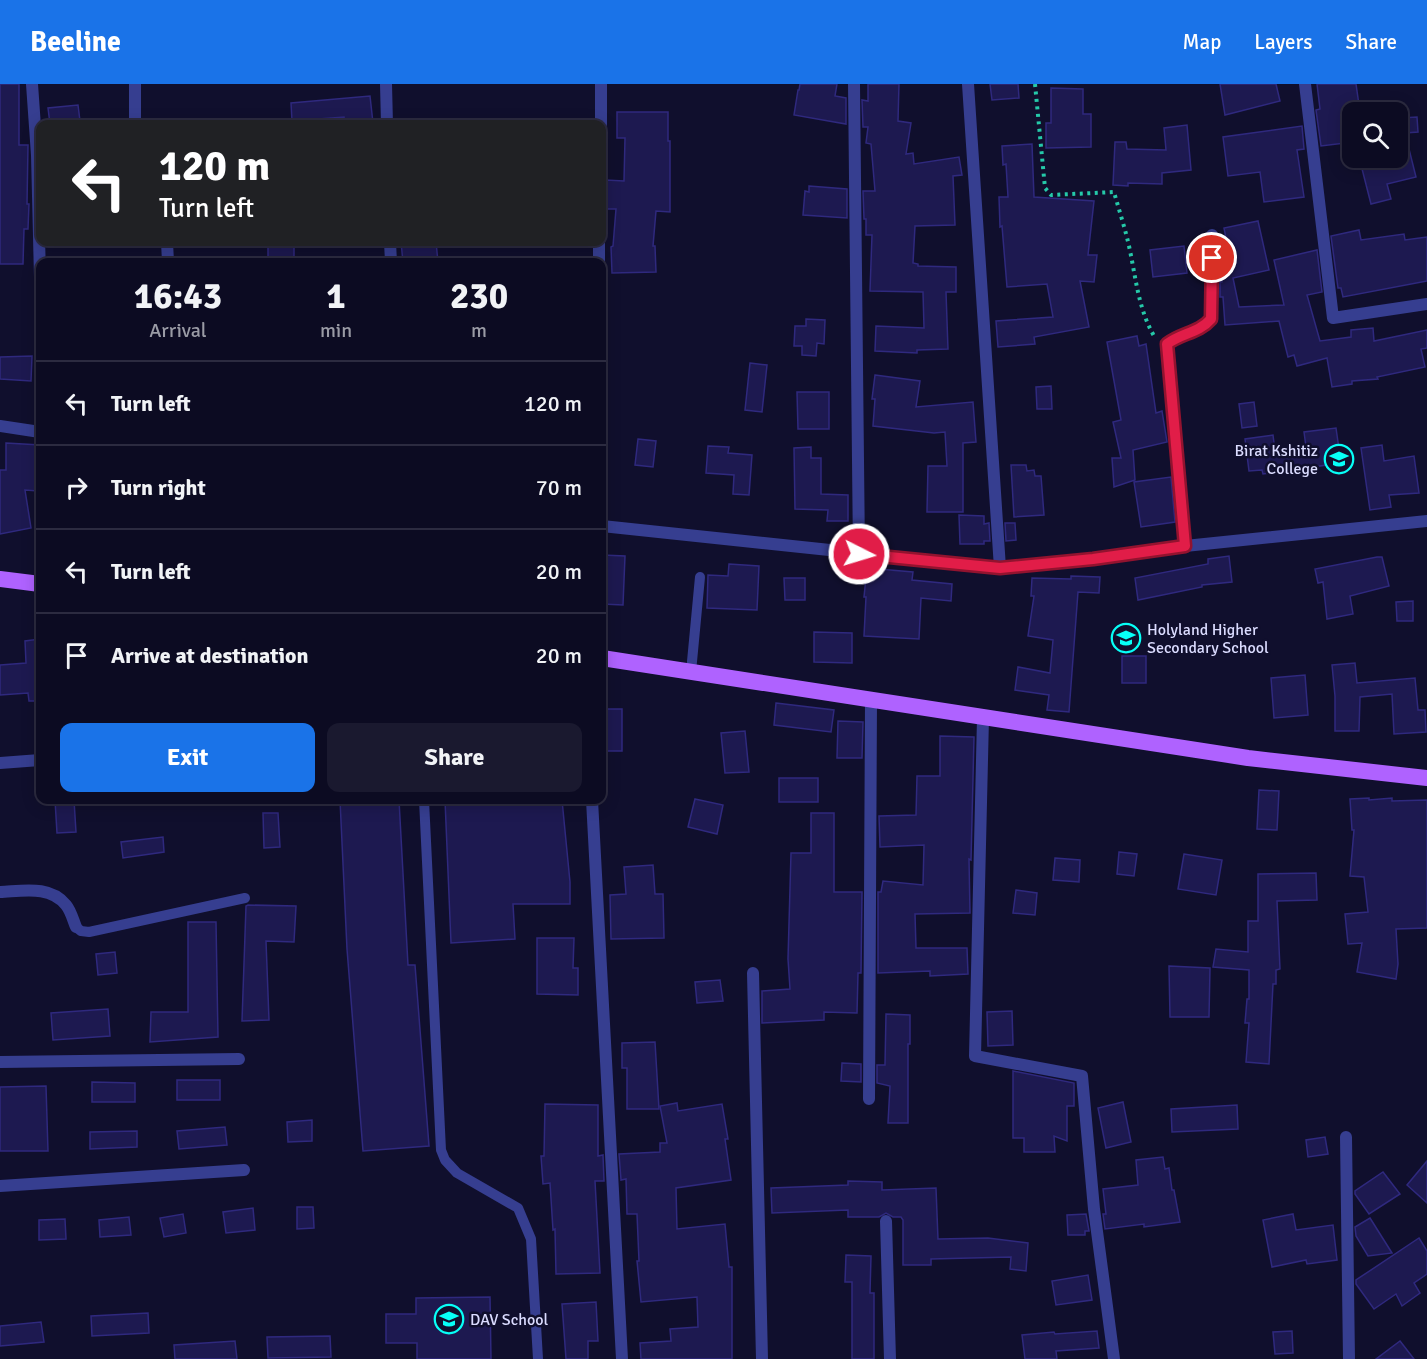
<!DOCTYPE html>
<html lang="en">
<head>
<meta charset="utf-8">
<style>
  :root { --surface:#0c0b22; --page:#1a192f; --text:#f1f3f6; --muted:#9a9ba5; --line:#2c2b40; --accent:#1a73e8 }
  body { margin:0; font-family:Signika,sans-serif; background:var(--page); color:var(--text); height:100vh; display:flex; flex-direction:column; font-size:22px; white-space:nowrap }
  * { box-sizing:border-box; margin:0 }
  p { font-size:20px; color:var(--muted) }
  .icon { flex:none; width:33px; height:33px; fill:none; stroke:currentColor; stroke-width:2; stroke-linecap:round; stroke-linejoin:round }
  .map { position:relative; flex:1; overflow:hidden }
  .sheet { position:absolute; left:36px; top:174px; width:570px; height:546px; display:flex; flex-direction:column; background:var(--surface); border-radius:12px; box-shadow:0 3px 15px #0003,0 0 0 2px var(--line) }
  .sheet>* { flex:none }
  .hud { position:absolute; left:36px; top:36px; width:570px; height:126px; border-radius:12px; box-shadow:0 3px 15px #0003,0 0 0 2px var(--line); background:#202124; color:#fff; overflow:hidden }
  .fabs { position:absolute; left:1342px; top:18px; display:grid; gap:12px }
  .fabs a { display:grid; place-items:center; width:66px; height:66px; border-radius:12px; background:var(--surface); box-shadow:0 3px 15px #0003,0 0 0 2px var(--line); font-size:30px }
  .pin { position:absolute; display:grid; place-items:center; width:51px; height:51px; color:#fff; margin:-26px; border:3px solid #fff; border-radius:50%; box-shadow:0 2px 6px #0007 }
  .me { position:absolute; width:66px; margin:-33px; rotate:95deg; stroke-linejoin:round; filter:drop-shadow(0 0 4px #0008) }
  .turn { display:flex; align-items:center; gap:21px; height:126px; padding:0 24px; font-size:27px }
  .turn .icon { width:78px; height:78px; stroke-width:2.5 }
  .turn b { display:block; font-size:42px; line-height:51px }
  .eta { display:flex; justify-content:space-evenly; align-items:center; height:102px; text-align:center }
  .eta b { font-size:36px; font-weight:700; line-height:42px }
  .button { display:flex; gap:12px; margin-top:auto; padding:12px 24px }
  .button a { flex:1; height:69px; border-radius:12px; background:var(--accent); color:#fff; font-size:24px; font-weight:700; line-height:69px; text-align:center }
  .button a+a { background:var(--page); color:var(--text) }
  ul { padding:0; list-style:none }
  li { display:flex; align-items:center; gap:18px; height:84px; padding:0 24px; border-top:2px solid var(--line) }
  li div { flex:1 }
  li b { display:block; font-size:22px }
  li em { font-style:normal }
  header { display:flex; align-items:center; gap:36px; box-sizing:border-box; height:84px; padding:0 30px; background:var(--accent); color:#fff }
  header strong { font-size:28px }
  nav { display:flex; gap:33px; margin-inline-start:auto; font-size:21px }
  .map>svg:first-child { display:block }
  .building { fill:#1d1950; stroke:#2f297e; stroke-width:1.5 }
  .lines { fill:none; stroke-linecap:round; stroke-linejoin:round }
  .path { stroke:#25c9a9; stroke-width:4; stroke-dasharray:3 4.5; stroke-linecap:butt }
  .service { stroke:#363e90; stroke-width:10 }
  .minor { stroke:#363e90; stroke-width:12 }
  .primary { stroke:#af62ff; stroke-width:16 }
  .route-casing { stroke:#92132f; stroke-width:15 }
  .route { stroke:#e11d48; stroke-width:10 }
  .labels { text-anchor:middle; stroke-width:5; stroke-linejoin:round; paint-order:stroke }
  .poi-label { font-size:16px; fill:#dbdcff; stroke:#100f2d; text-anchor:start }
</style>
</head>
<body>
<header>
<strong>Beeline</strong>
<nav><a>Map</a><a>Layers</a><a>Share</a></nav>
</header>
<div class="map">
<svg width="1427" height="1275" viewBox="0 0 1427 1275">
  <rect width="100%" height="100%" fill="#100f2d"/>
  <!-- building -->
  <g class="building">
    <polygon points="0,0 19,0 19,61 28,61 27,120 29,120 28,145 24,145 23,180 0,180"/>
    <polygon points="800,0 837,0 835,12 846,14 846,40 794,31 798,6 799,6"/>
    <polygon points="868,0 899,0 898,37 911,39 906,70 913,69 914,80 959,73 962,91 953,92 955,141 915,142 913,179 918,180 918,182 956,183 956,208 946,208 948,265 917,266 917,269 875,267 876,242 924,244 923,208 870,207 872,151 866,151 866,135 864,135 863,107 875,107 871,60 866,59 868,43 863,43 862,16 868,17"/>
    <polygon points="990,0 1018,0 1019,14 992,16"/>
    <polygon points="1220,0 1276,0 1280,17 1225,31"/>
    <polygon points="1317,0 1356,0 1360,28 1353,28 1353,58 1321,62 1316,26 1320,25"/>
    <polygon points="1051,4 1083,5 1083,30 1091,30 1091,63 1046,64 1046,39 1051,39"/>
    <polygon points="370,12 373,39 345,40 344,33 292,37 291,19"/>
    <polygon points="78,21 80,37 50,40 48,24"/>
    <polygon points="617,28 668,28 668,57 670,57 670,128 656,127 653,162 655,162 656,188 612,189 611,163 613,162 616,125 605,125 606,96 624,97 625,54 617,54"/>
    <polygon points="1417,33 1418,48 1405,49 1416,93 1387,100 1391,115 1371,120 1360,77 1375,74 1398,74 1398,45 1402,44 1401,34"/>
    <polygon points="1187,41 1191,86 1162,89 1162,100 1128,99 1128,102 1113,101 1115,58 1126,58 1127,65 1166,66 1164,44"/>
    <polygon points="1302,42 1304,65 1297,66 1304,113 1264,118 1260,88 1228,92 1223,53"/>
    <polygon points="1032,60 1034,113 1094,117 1088,171 1097,171 1094,198 1080,197 1089,243 1034,253 1035,260 998,263 996,237 1053,233 1047,200 1007,203 1002,142 1000,143 999,113 1008,113 1006,80 1003,81 1002,62"/>
    <polygon points="809,102 847,105 847,134 803,131 805,107 809,108"/>
    <polygon points="1258,137 1269,186 1233,194 1239,223 1284,221 1274,176 1317,166 1322,208 1307,211 1320,257 1351,253 1351,246 1373,244 1374,257 1427,246 1427,264 1421,265 1425,283 1377,293 1378,295 1352,297 1352,300 1332,303 1327,274 1297,282 1294,271 1288,273 1279,237 1225,241 1223,213 1220,213 1220,198 1222,198 1220,171 1229,169 1224,144"/>
    <polygon points="1359,146 1361,156 1404,150 1405,156 1427,153 1427,197 1343,213 1341,204 1338,204 1331,152"/>
    <polygon points="401,158 436,158 438,178 403,178"/>
    <rect x="268" y="162" width="26" height="16"/>
    <polygon points="1184,162 1187,189 1153,193 1150,166"/>
    <polygon points="806,235 825,236 824,260 817,259 816,272 802,271 802,262 794,262 795,242 806,242"/>
    <polygon points="1137,252 1139,262 1146,260 1156,329 1162,327 1167,358 1133,366 1135,396 1114,403 1112,374 1121,374 1113,338 1121,336 1107,258"/>
    <polygon points="32,272 31,297 0,295 0,273"/>
    <polygon points="750,279 767,281 762,328 745,326"/>
    <polygon points="875,291 920,297 916,323 973,318 976,358 963,359 963,428 927,428 928,382 947,382 945,348 934,349 873,342 875,315 872,315"/>
    <polygon points="1051,302 1052,325 1037,325 1036,303"/>
    <polygon points="797,308 829,308 829,345 798,345"/>
    <polygon points="1254,318 1257,342 1242,344 1239,320"/>
    <polygon points="1336,344 1341,379 1263,390 1262,386 1249,387 1245,355 1273,351 1275,367 1306,363 1304,348"/>
    <polygon points="638,355 656,357 653,383 635,381"/>
    <polygon points="6,359 40,361 38,407 25,406 31,444 0,450 0,386 6,386"/>
    <polygon points="1382,361 1384,377 1414,372 1419,409 1389,411 1391,423 1370,426 1361,364"/>
    <polygon points="708,362 729,363 728,369 752,371 749,411 733,410 734,391 706,389"/>
    <polygon points="811,363 811,374 821,374 821,410 848,411 848,437 827,437 828,426 795,425 794,364"/>
    <polygon points="1011,381 1026,381 1027,387 1034,386 1035,392 1041,392 1044,431 1014,433"/>
    <polygon points="1171,393 1175,438 1141,443 1134,398"/>
    <polygon points="959,431 984,432 984,440 989,439 990,457 984,457 984,460 960,460"/>
    <polygon points="1005,439 1015,439 1016,456 1006,457"/>
    <polygon points="602,471 625,472 623,521 602,520"/>
    <polygon points="1229,472 1232,498 1202,501 1202,503 1138,516 1135,494 1208,480 1208,475"/>
    <polygon points="1377,473 1382,473 1389,502 1350,512 1353,530 1327,535 1323,498 1318,499 1315,485"/>
    <polygon points="729,480 759,482 757,526 707,524 708,491 728,492"/>
    <polygon points="867,484 913,488 912,496 952,500 951,517 921,514 919,555 864,552 866,513 864,513"/>
    <polygon points="1071,492 1100,493 1099,509 1078,508 1069,628 1047,626 1049,611 1015,606 1018,583 1050,589 1053,556 1028,552 1034,512 1031,512 1032,494 1071,495"/>
    <polygon points="784,494 805,494 805,516 785,516"/>
    <polygon points="1413,517 1413,537 1397,537 1396,518"/>
    <polygon points="814,548 852,549 852,579 814,578"/>
    <polygon points="40,555 40,617 29,617 28,609 0,611 0,581 26,579 25,557"/>
    <rect x="1122" y="572" width="24" height="27"/>
    <polygon points="1355,579 1357,599 1415,594 1418,626 1425,626 1426,648 1394,650 1392,610 1360,613 1359,647 1335,647 1335,612 1332,581"/>
    <polygon points="1305,591 1308,631 1274,634 1271,594"/>
    <polygon points="776,619 834,626 831,648 774,641"/>
    <rect x="602" y="625" width="20" height="42"/>
    <polygon points="838,637 863,638 862,674 837,674"/>
    <polygon points="745,647 749,688 725,689 721,649"/>
    <polygon points="940,652 974,653 971,776 969,775 970,829 915,830 916,864 967,864 968,890 930,892 930,887 878,889 878,808 881,808 883,797 923,801 924,761 880,763 879,732 916,731 917,692 940,692"/>
    <rect x="779" y="694" width="39" height="24"/>
    <polygon points="1259,706 1279,707 1277,746 1257,745"/>
    <polygon points="1369,714 1369,716 1392,714 1392,717 1427,716 1427,844 1396,845 1398,880 1396,895 1357,888 1362,859 1348,860 1345,830 1368,828 1364,793 1350,792 1354,746 1352,746 1350,715"/>
    <polygon points="695,715 723,721 717,750 688,743"/>
    <polygon points="55,716 74,716 76,748 57,749"/>
    <polygon points="340,716 399,716 408,881 415,881 429,1062 363,1067 347,865"/>
    <polygon points="445,716 562,716 570,798 570,820 513,820 515,855 451,859"/>
    <polygon points="263,729 278,729 280,763 264,764"/>
    <polygon points="811,729 834,729 834,808 862,808 861,889 858,889 857,929 824,928 824,936 762,939 762,907 790,905 788,875 791,769 811,769"/>
    <polygon points="163,753 164,768 123,774 121,758"/>
    <polygon points="1119,768 1137,770 1134,792 1117,790"/>
    <polygon points="1184,770 1222,776 1216,811 1178,805"/>
    <polygon points="1055,774 1080,776 1079,798 1053,796"/>
    <polygon points="653,781 655,810 663,810 664,854 611,855 610,811 626,810 624,783"/>
    <polygon points="1316,789 1317,816 1277,817 1280,885 1276,886 1276,900 1273,900 1269,980 1246,978 1249,939 1245,939 1247,915 1249,915 1249,886 1213,883 1216,865 1248,868 1248,837 1258,837 1258,790"/>
    <polygon points="1016,806 1037,809 1035,831 1013,829"/>
    <polygon points="248,821 296,822 294,858 266,857 269,936 242,937 246,822"/>
    <polygon points="188,838 216,838 218,953 150,958 151,928 188,928"/>
    <polygon points="537,854 574,854 573,884 578,884 578,911 537,910"/>
    <polygon points="115,868 117,889 98,891 96,870"/>
    <polygon points="1169,882 1210,884 1209,933 1170,933"/>
    <polygon points="720,896 723,917 697,919 695,898"/>
    <polygon points="108,925 110,952 53,956 51,929"/>
    <polygon points="1012,927 1013,961 988,962 987,928"/>
    <polygon points="886,930 910,931 910,960 908,960 908,1039 888,1039 890,1002 877,999 877,981 885,981"/>
    <polygon points="655,958 659,1025 627,1025 627,984 622,984 622,959"/>
    <polygon points="842,979 861,980 861,998 841,997"/>
    <polygon points="1013,987 1074,999 1074,1022 1067,1022 1067,1057 1054,1052 1055,1068 1024,1068 1024,1054 1013,1054"/>
    <rect x="177" y="996" width="43" height="20"/>
    <polygon points="92,998 135,999 135,1018 92,1018"/>
    <polygon points="46,1002 48,1067 0,1067 0,1003"/>
    <polygon points="1123,1018 1131,1058 1106,1064 1098,1024"/>
    <polygon points="677,1019 678,1027 722,1020 728,1055 725,1055 731,1096 676,1104 677,1145 725,1140 729,1183 732,1183 732,1275 641,1275 640,1259 671,1257 670,1245 698,1243 697,1213 641,1218 637,1177 639,1177 637,1130 627,1130 626,1095 621,1096 619,1070 660,1068 660,1059 667,1059 660,1022"/>
    <polygon points="545,1020 598,1021 598,1072 603,1071 604,1097 595,1097 600,1189 556,1190 555,1145 553,1146 550,1099 543,1100 541,1072 544,1072"/>
    <polygon points="1237,1021 1238,1045 1172,1048 1171,1025"/>
    <polygon points="312,1036 312,1057 288,1058 287,1038"/>
    <polygon points="225,1043 227,1061 179,1065 177,1047"/>
    <polygon points="137,1047 137,1063 90,1065 90,1048"/>
    <polygon points="1325,1053 1328,1070 1308,1073 1306,1056"/>
    <polygon points="1163,1073 1165,1085 1169,1084 1172,1106 1174,1106 1180,1138 1144,1143 1144,1140 1105,1145 1103,1130 1106,1130 1103,1105 1138,1101 1136,1076"/>
    <polygon points="1427,1077 1427,1119 1407,1101"/>
    <polygon points="1383,1088 1400,1110 1369,1130 1355,1110 1355,1107"/>
    <polygon points="848,1097 882,1098 882,1106 936,1104 938,1155 988,1154 1028,1159 1026,1187 1010,1185 1011,1173 931,1175 931,1181 903,1181 903,1136 901,1133 893,1133 886,1129 879,1133 848,1133 848,1126 772,1129 771,1104 848,1101"/>
    <polygon points="297,1123 313,1123 314,1144 297,1145"/>
    <polygon points="253,1124 255,1146 226,1149 223,1128"/>
    <polygon points="183,1130 186,1149 164,1153 160,1134"/>
    <polygon points="1086,1130 1089,1147 1085,1147 1085,1151 1068,1151 1067,1131"/>
    <polygon points="1293,1130 1296,1146 1333,1141 1337,1176 1307,1180 1306,1176 1272,1183 1263,1136"/>
    <polygon points="129,1133 131,1151 100,1153 99,1136"/>
    <polygon points="1370,1134 1392,1169 1368,1172 1356,1152 1355,1143"/>
    <polygon points="65,1135 66,1155 39,1156 39,1136"/>
    <polygon points="1419,1154 1427,1167 1427,1190 1414,1199 1420,1209 1402,1222 1396,1210 1374,1225 1356,1200 1356,1196"/>
    <polygon points="846,1171 871,1172 870,1209 874,1209 874,1275 852,1275 852,1198 845,1198"/>
    <polygon points="1088,1191 1092,1216 1056,1221 1052,1197"/>
    <polygon points="490,1213 491,1275 417,1275 417,1259 386,1259 386,1230 416,1230 416,1214"/>
    <polygon points="596,1218 598,1257 588,1257 588,1275 566,1275 562,1220"/>
    <polygon points="148,1229 149,1249 92,1252 91,1232"/>
    <polygon points="41,1238 44,1258 0,1262 0,1242"/>
    <polygon points="1097,1247 1099,1264 1056,1267 1057,1275 1025,1275 1022,1251 1054,1248 1055,1250"/>
    <polygon points="1292,1247 1293,1269 1275,1270 1273,1248"/>
    <polygon points="330,1252 331,1273 268,1274 267,1253"/>
    <polygon points="235,1257 237,1275 175,1275 174,1261"/>
    <polygon points="1400,1257 1414,1275 1376,1275"/>
  </g>
  <g class="lines">
    <!-- path -->
    <path class="path" d="M 1035,0 L 1045,104 L 1051,111 L 1114,108 C 1119,126 1125,144 1129,162 C 1136,194 1138,224 1154,252 L 1157,253"/>
    <!-- service -->
    <g class="service">
      <polyline points="691,588 700,493"/>
      <polyline points="424,716 441,1066 445,1076 457,1089 518,1124 531,1155 538,1275"/>
      <polyline points="76,843 81,847 89,848 245,814"/>
    </g>
    <!-- minor -->
    <g class="minor">
      <polyline points="32,0 37,71 40,193"/>
      <polyline points="135,0 135,40"/>
      <polyline points="386,0 387,40"/>
      <polyline points="854,0 859,470"/>
      <polyline points="968,0 1000,484"/>
      <polyline points="1305,0 1333,234 1427,220"/>
      <polyline points="601,40 601,0"/>
      <polyline points="167,158 168,178"/>
      <polyline points="390,158 391,178"/>
      <polyline points="599,178 599,158"/>
      <polyline points="0,342 40,348"/>
      <polyline points="602,442 1000,484 1093,475 1185,462 1427,437"/>
      <path d="M 1185,462 L 1167,260 C 1181,249 1199,249 1211,235 L 1212,151"/>
      <polyline points="983,634 975,972 1082,992 1094,1125 1114,1275"/>
      <polyline points="0,679 40,676"/>
      <polyline points="592,716 622,1275"/>
      <path d="M 0,808 C 23,807 50,801 66,821 C 71,827 73,836 76,843"/>
      <polyline points="753,889 762,1275"/>
      <polyline points="0,978 239,975"/>
      <polyline points="869,1015 871,617"/>
      <polyline points="1346,1053 1349,1275"/>
      <polyline points="0,1102 244,1086"/>
      <polyline points="886,1137 890,1275"/>
    </g>
    <!-- primary -->
    <g class="primary">
      <polyline points="0,495 40,500"/>
      <polyline points="602,574 1248,674 1427,694"/>
    </g>
  </g>
  <g class="lines">
    <!-- route casing -->
    <g class="route-casing">
      <path id="route" d="M 859,470 L 1000,484 L 1093,475 L 1185,462 L 1167,260 C 1181,249 1199,249 1211,235 L 1212,174"/>
    </g>
    <!-- route -->
    <use href="#route" class="route"/>
  </g>
  <!-- icons -->
  <defs>
    <g id="school-ring" transform="scale(1.5)"><circle r="9.5" fill="#100f2d" stroke="#07fff7" stroke-width="1.5"/><path d="M0-5L7-2L0 1L-7-2ZM-4 1L0 2.5L4 1V4Q0 6-4 4Z" fill="#07fff7"/></g>
  </defs>
  <g fill-rule="evenodd">
    <use href="#school-ring" x="1339" y="375"/>
    <use href="#school-ring" x="1126" y="554"/>
    <use href="#school-ring" x="449" y="1235"/>
  </g>
  <g class="labels">
    <!-- poi labels -->
    <g class="poi-label">
      <text x="1318" y="372" text-anchor="end">Birat Kshitiz<tspan x="1318" dy="18">College</tspan></text>
      <text x="1147" y="551">Holyland Higher<tspan x="1147" dy="18">Secondary School</tspan></text>
      <text x="470" y="1241">DAV School</text>
    </g>
  </g>
</svg>
<div class="fabs">
<a><svg class="icon" aria-label="search" viewBox="0 0 24 24"><circle cx="10" cy="10" r="6"/><path d="M15 15l6 6"/></svg></a>
</div>
<div class="pin" style="left:1212px;top:174px;background:#d93025"><svg class="icon" aria-label="arrive" viewBox="0 0 24 24"><path d="M6 21V4h12l-3 4 3 4H6"/></svg></div>
<svg class="me" style="left:859px;top:470px" viewBox="-20 -20 40 40"><circle r="17" fill="#e11d48" stroke="#fff" stroke-width="3"/><path d="M0-11L8 9 0 5-8 9z" fill="#fff"/></svg>
<div class="hud">
<div class="turn"><svg class="icon" aria-label="left" viewBox="0 0 24 24"><path d="M17 20v-9H6M10 6l-5 5 5 5"/></svg><div><b>120 m</b>Turn left</div></div>
</div>
<section class="sheet">
<div class="eta">
<div><b>16:43</b><p>Arrival</p></div>
<div><b>1</b><p>min</p></div>
<div><b>230</b><p>m</p></div>
</div>
<ul>
<li><svg class="icon" aria-label="left" viewBox="0 0 24 24"><path d="M17 20v-9H6M10 6l-5 5 5 5"/></svg><div><b>Turn left</b></div><em>120 m</em></li>
<li><svg class="icon" aria-label="right" viewBox="0 0 24 24"><path d="M7 20v-9h11M14 6l5 5-5 5"/></svg><div><b>Turn right</b></div><em>70 m</em></li>
<li><svg class="icon" aria-label="left" viewBox="0 0 24 24"><path d="M17 20v-9H6M10 6l-5 5 5 5"/></svg><div><b>Turn left</b></div><em>20 m</em></li>
<li><svg class="icon" aria-label="arrive" viewBox="0 0 24 24"><path d="M6 21V4h12l-3 4 3 4H6"/></svg><div><b>Arrive at destination</b></div><em>20 m</em></li>
</ul>
<div class="button"><a>Exit</a><a>Share</a></div>
</section>
</div>
</body>
</html>
